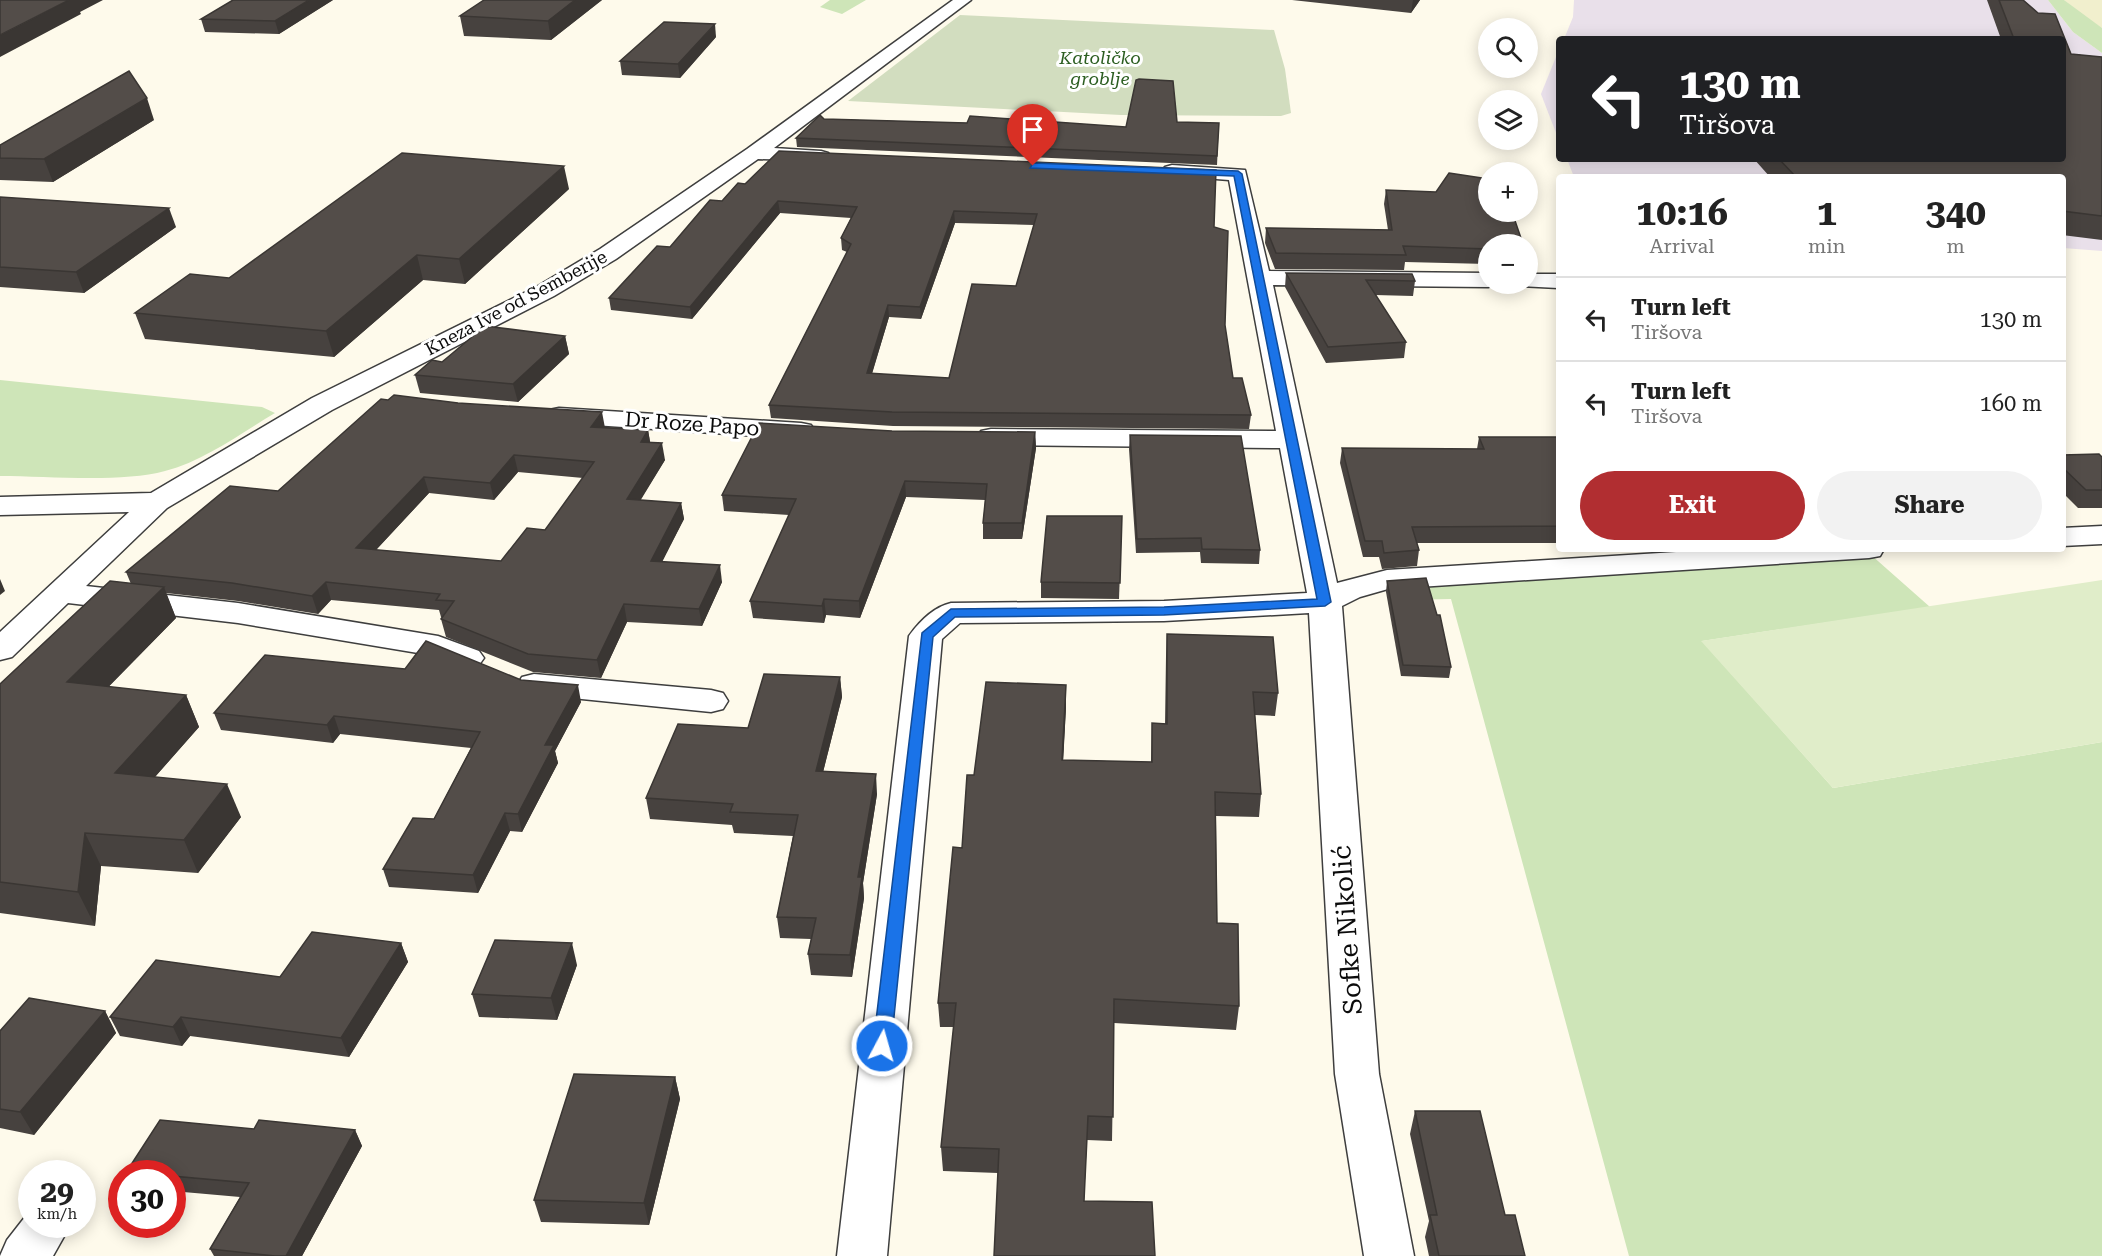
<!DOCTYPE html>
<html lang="en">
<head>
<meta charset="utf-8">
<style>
  :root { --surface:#fff; --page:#f2f2f2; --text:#222; --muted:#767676; --line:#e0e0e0; --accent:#b12e31 }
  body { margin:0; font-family:"Roboto Serif",serif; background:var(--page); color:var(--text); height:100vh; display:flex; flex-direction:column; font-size:22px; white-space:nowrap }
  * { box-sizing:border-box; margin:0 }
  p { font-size:20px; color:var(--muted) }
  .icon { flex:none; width:33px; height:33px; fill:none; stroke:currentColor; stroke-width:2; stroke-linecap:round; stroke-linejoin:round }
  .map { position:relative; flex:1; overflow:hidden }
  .details { position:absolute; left:1556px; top:174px; width:510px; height:378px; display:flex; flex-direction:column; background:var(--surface); border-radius:6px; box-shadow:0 3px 15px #0003 }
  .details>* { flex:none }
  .banner { position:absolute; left:1556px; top:36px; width:510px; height:126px; border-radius:6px; box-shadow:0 3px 15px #0003; background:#202124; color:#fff; overflow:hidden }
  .fabs { position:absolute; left:1478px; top:18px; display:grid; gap:12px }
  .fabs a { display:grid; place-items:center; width:60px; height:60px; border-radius:50%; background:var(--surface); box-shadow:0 3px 15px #0003; font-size:30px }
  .speed { position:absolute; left:18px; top:1160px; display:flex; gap:12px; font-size:30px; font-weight:700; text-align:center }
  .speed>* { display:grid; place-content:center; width:78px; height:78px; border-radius:50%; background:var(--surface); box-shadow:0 3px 15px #0003; line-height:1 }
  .speed small { font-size:15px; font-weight:400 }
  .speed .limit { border:9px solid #d22; background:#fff; color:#111 }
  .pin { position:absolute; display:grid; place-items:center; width:51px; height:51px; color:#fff; margin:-62px -26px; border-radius:50% 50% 50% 0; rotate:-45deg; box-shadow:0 0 6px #0007 }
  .pin .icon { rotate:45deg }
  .me { position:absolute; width:66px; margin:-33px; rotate:6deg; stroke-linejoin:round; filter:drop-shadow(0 0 4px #0008) }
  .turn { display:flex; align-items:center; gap:21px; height:126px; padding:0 24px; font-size:27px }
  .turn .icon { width:78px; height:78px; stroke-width:2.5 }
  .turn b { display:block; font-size:42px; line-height:51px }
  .eta { display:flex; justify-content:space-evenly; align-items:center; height:102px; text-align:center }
  .eta b { font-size:36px; font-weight:700; line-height:42px }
  .primary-button { display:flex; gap:12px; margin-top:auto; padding:12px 24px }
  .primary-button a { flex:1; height:69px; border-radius:36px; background:var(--accent); color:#fff; font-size:24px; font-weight:700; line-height:69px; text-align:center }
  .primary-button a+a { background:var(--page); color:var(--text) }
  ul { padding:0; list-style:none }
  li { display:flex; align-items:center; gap:18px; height:84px; padding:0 24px; border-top:2px solid var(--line) }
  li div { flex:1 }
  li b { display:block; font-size:22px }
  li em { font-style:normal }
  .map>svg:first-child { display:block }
  .industrial { fill:#e9e0ea }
  .farmland { fill:#f1efcd }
  .green { fill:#cee5b8 }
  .cemetery { fill:#d2ddbf }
  .pitch { fill:#e0edc9 }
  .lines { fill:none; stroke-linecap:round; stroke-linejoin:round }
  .minor-casing { stroke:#3e3e3e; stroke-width:3 }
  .minor { fill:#fff; fill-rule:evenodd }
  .wall { fill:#47423f; fill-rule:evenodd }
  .shaded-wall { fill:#3a3633 }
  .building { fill:#534d49; stroke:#3a3633; stroke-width:1.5; fill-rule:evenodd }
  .route { fill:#1a73e8; stroke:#114b97; stroke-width:1.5 }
  .labels { text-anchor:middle; stroke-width:6; stroke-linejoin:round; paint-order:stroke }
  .far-park-label { font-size:18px; font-style:italic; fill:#2c5e21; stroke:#fff }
  .far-street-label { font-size:18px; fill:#0b0b0b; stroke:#fff }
  .street-label { font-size:21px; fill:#0b0b0b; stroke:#fff }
  .near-street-label { font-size:26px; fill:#0b0b0b; stroke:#fff }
</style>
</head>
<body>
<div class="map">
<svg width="2102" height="1256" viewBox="0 0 2102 1256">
  <rect width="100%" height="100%" fill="#fefaeb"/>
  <!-- industrial -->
  <g class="industrial">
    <polygon points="1574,0 2048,0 2073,32 2102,53 2102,251 2063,248 2062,177 1574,177 1567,159 2062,159 2062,39 1564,39 1573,17"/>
    <polygon points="1558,52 1558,138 1541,94"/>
  </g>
  <!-- farmland -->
  <polygon class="farmland" points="2064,0 2102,0 2102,28 2087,19"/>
  <!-- green -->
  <g class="green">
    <polygon points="830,0 866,0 842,14 820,7"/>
    <polygon points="2048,0 2064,0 2102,28 2102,53 2073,32"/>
    <path d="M 0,380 L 262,407 L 275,413 C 241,433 204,461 165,471 C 121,483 48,476 0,476 Z"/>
    <polygon points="1870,554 1930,607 1702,641 1833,788 2102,742 2102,1256 1629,1256 1451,599 1401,600 1398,585"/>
  </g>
  <!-- cemetery -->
  <polygon class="cemetery" points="960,15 1274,30 1285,69 1291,113 1281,116 1121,115 848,101"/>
  <!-- pitch -->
  <polygon class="pitch" points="2102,580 2102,742 1833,788 1701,641"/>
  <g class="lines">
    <!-- minor casing -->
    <g class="minor-casing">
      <g id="minor">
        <polygon points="953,0 971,0 774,148 821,151 828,153 831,157 828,161 758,159 616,259 554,296 332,410 167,508 86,586 238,603 438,636 479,651 484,658 479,665 467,668 430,655 238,623 68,603 12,657 0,660 0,632 129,512 0,515 0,497 151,493 312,398 538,286 600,249 747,149"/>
        <path d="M 1172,165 L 1245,170 L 1269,271 L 1488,273 L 1488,284 L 1497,284 L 1488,287 L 1273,285 L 1337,583 L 1387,570 L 1724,549 L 1884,549 L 1880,556 L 1869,558 L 1388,589 L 1360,597 L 1342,606 L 1379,1074 L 1414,1256 L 1364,1256 L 1335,1074 L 1309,613 L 1164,621 L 960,623 L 942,639 L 887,1256 L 837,1256 L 909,636 C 919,622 934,607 951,603 L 1164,601 L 1307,593 L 1280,448 L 991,445 L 981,443 L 977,437 L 981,431 L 991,429 L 1276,431 L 1229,180 L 1165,175 L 1162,171 L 1165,167 Z"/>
        <polygon points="1527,274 1558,274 1558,288 1519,286 1517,284 1527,284"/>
        <polygon points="559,408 801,423 811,425 815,431 811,437 801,439 549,422 545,416 549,410"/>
        <polygon points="2102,526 2102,544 2062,546 2062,528"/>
        <polygon points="534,674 711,690 723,693 728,701 723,709 711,712 522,693 517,685 522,677"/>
        <polygon points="32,1208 32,1224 71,1224 53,1256 0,1256 7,1240"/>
      </g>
    </g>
    <!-- minor -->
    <use href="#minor" class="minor"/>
  </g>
  <!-- wall -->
  <g class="wall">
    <polygon points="333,0 279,34 205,32 201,19"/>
    <polygon points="602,0 551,40 464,36 460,16"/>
    <polygon points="1292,0 1420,0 1411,13"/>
    <polygon points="1987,0 2023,0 2038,13 2055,14 2071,54 2102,57 2102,240 2062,235 2062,177 1770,177 1754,159 2062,159 2062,39 2001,39"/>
    <polygon points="716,37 680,78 622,75 620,61"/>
    <polygon points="824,119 1126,127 1177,122 1219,123 1217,165 797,147 796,138"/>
    <polygon points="154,120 53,182 0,180 0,145"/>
    <path d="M 738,183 L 1214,227 L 1225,325 L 1233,378 L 1251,415 L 1249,429 L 893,426 L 771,418 L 769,405 L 847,252 L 842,250 L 841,238 L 851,218 L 780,213 L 692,319 L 611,310 L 609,298 L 670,247 L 722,201 ZM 955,223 L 1034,225 L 1016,286 L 949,378 L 872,374 L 889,317 L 921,319 Z"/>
    <polygon points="569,189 465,284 423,280 334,357 145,339 135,313 229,278"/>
    <polygon points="1386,190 1488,244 1488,264 1405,262 1404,270 1275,269 1265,243 1266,228 1388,230 1384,204"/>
    <polygon points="0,197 176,227 84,293 0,287"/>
    <polygon points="1286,273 1415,281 1413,296 1375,295 1406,342 1404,358 1326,363 1285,287"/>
    <polygon points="565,336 569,354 518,402 420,393 415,375 442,362"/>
    <path d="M 605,427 L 648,430 L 650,442 L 665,460 L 640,500 L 681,503 L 684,519 L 662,561 L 722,582 L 702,626 L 627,622 L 601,678 L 533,672 L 446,637 L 441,619 L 442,617 L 441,617 L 439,610 L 331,600 L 318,614 L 238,601 L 166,593 L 176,618 L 108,687 L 186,695 L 199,727 L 155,777 L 241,817 L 198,873 L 101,866 L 95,926 L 0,913 L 0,684 L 131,584 L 126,572 L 278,491 ZM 518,472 L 583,478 L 545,530 L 501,561 L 376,550 L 429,493 L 494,500 Z"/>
    <polygon points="892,431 1035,432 1036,448 1022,539 983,539 983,523 985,500 906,497 860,618 826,615 824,623 753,618 750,601 789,515 724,511 722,495"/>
    <polygon points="1130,435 1260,550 1259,564 1201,563 1200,552 1136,553 1129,449"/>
    <polygon points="1479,437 1558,437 1558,543 1417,543 1419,550 1417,566 1382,569 1379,557 1363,557 1340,463 1342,448 1477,449"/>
    <polygon points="2062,455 2102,457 2102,508 2078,508 2062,492"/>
    <polygon points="1122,516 1119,599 1041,598 1041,582"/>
    <polygon points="1387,581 1451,667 1449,678 1401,676 1386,592"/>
    <polygon points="1167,634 1278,693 1275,716 1255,715 1261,794 1259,817 1216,816 1217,923 1239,1006 1236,1030 1114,1023 1112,1141 1087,1140 1084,1201 1155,1256 998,1173 943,1171 941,1147 954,1027 940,1027 938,1003 974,775 1066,685 1066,707 1063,760 1151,762 1152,723 1165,724 1166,656"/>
    <polygon points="840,677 842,697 823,772 877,794 863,883 864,898 852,977 811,975 808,954 811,939 780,938 777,917 793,836 734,833 732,825 650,819 646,798 748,728"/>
    <polygon points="521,680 581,702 555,751 558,763 522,832 510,831 478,893 389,887 383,869 434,819 471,748 340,734 333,743 221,730 214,713"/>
    <polygon points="401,943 408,962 349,1057 190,1036 182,1046 120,1036 110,1017 280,977"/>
    <polygon points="577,965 557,1020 479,1017 472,994"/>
    <polygon points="105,1011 116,1033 34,1135 0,1128 0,1031"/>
    <polygon points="675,1077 680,1099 649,1225 541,1222 534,1200"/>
    <polygon points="1415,1111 1505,1215 1525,1256 1429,1256 1425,1237 1429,1221 1410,1134"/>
    <polygon points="254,1129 355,1130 362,1146 302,1256 214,1256 210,1249 240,1197 172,1191 172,1173 128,1173 127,1171"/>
  </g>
  <!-- shaded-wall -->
  <g class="shaded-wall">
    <polygon points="69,0 103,0 80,12 81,14 0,57 0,35"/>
    <polygon points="309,0 333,0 279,34 275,21"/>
    <polygon points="575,0 602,0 551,40 548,21"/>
    <polygon points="1413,0 1420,0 1411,13"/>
    <polygon points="715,24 716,37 680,78 678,64"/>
    <polygon points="147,98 154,120 53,182 44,159"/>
    <polygon points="564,166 569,189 465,284 459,259"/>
    <polygon points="778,201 780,213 692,319 690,307"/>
    <polygon points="169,208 176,227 84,293 76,272"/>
    <polygon points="954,211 955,223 921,319 920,307"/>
    <polygon points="417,255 423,280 334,357 326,331"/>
    <polygon points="888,305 889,317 868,386 867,373"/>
    <polygon points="565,336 569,354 518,402 513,384"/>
    <polygon points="602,412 605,428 591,427"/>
    <polygon points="648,430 651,447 641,442"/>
    <polygon points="1035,432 1036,448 1022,539 1022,523"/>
    <polygon points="662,443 665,460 631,516 627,499"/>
    <polygon points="514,455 518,472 494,500 490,483"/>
    <polygon points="424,477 429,493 361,566 356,548"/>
    <polygon points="905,481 906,497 860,618 859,601"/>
    <polygon points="681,503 684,519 654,578 651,561"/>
    <polygon points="720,565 722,582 702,626 699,609"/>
    <polygon points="0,579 5,591 0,595"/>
    <polygon points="326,582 331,600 318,614 312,596"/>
    <polygon points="164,587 176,618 82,714 67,682"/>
    <polygon points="824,599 826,615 824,623 822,606"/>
    <polygon points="624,604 627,622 601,678 597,660"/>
    <polygon points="840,677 842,697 818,792 816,771"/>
    <polygon points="578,685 581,702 555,751 558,763 522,832 518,814 545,745"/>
    <polygon points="1066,685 1066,707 1062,783 1062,760"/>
    <polygon points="186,695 199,727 130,805 115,773"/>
    <polygon points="334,716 340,734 333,743 327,725"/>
    <polygon points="876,774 877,794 863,883 864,898 852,977 850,955 858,877"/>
    <polygon points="227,784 241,817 198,873 184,840"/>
    <polygon points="505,813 510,831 478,893 473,875"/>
    <polygon points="85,833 101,866 95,926 78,892"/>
    <polygon points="401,943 408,962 349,1057 341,1038"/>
    <polygon points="572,943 577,965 557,1020 551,998"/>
    <polygon points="105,1011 116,1033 34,1135 20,1112"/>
    <polygon points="181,1017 190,1036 182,1046 173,1027"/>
    <polygon points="675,1077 680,1099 649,1225 644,1203"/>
    <polygon points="355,1130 362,1146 302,1256 286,1256"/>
  </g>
  <!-- building -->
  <g class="building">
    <polygon points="0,0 69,0 0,35"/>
    <polygon points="233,0 309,0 275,21 201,19"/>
    <polygon points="484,0 575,0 548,21 460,16"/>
    <polygon points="1999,0 2023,0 2038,13 2055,14 2071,54 2102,57 2102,216 2062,211 2062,177 1796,177 1779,159 2062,159 2062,39 2014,39"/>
    <polygon points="664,22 715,24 678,64 620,61"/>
    <polygon points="129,71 147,98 44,159 0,158 0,145"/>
    <polygon points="1139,79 1173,81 1177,122 1219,123 1217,156 796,138 820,115 824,119 967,123 970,116 1126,127 1136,80"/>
    <path d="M 779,151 L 1216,170 L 1214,227 L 1228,231 L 1225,325 L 1233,378 L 1242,378 L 1251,415 L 892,412 L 769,405 L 851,244 L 841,238 L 857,207 L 778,201 L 690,307 L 609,298 L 657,246 L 670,247 L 710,200 L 722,201 L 738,183 L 745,184 ZM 954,211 L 1037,214 L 1016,286 L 972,284 L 949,378 L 867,373 L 888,305 L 920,307 Z"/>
    <polygon points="402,153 564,166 459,259 417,255 326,331 135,313 190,274 229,278"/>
    <polygon points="1449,173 1488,179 1488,212 1512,212 1523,244 1488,244 1488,249 1403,246 1406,255 1276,253 1266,228 1392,230 1386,190 1436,192"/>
    <polygon points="0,197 169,208 76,272 0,267"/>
    <polygon points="1286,273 1412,274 1415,281 1366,280 1406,342 1328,347"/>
    <polygon points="485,326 565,336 513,384 415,375 432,360 442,362"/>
    <path d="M 394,395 L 458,403 L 602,412 L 591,427 L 648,430 L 641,442 L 662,443 L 627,499 L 681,503 L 651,561 L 720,565 L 699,609 L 624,604 L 597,660 L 528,654 L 441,619 L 454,601 L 436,600 L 440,594 L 326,582 L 312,596 L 232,583 L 126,572 L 230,486 L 278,491 L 381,399 L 388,400 ZM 514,455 L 594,462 L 545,530 L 527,528 L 501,561 L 356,548 L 424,477 L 490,483 Z"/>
    <polygon points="759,423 892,431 1035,432 1022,523 983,523 987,484 905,481 859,601 824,599 822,606 750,601 796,499 722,495"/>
    <polygon points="1130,435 1241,436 1260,550 1202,549 1201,538 1137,539"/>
    <polygon points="1479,437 1558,437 1558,526 1412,527 1419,550 1384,553 1382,541 1365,541 1342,448 1484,449"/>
    <polygon points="2099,454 2102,457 2102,490 2086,490 2062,467 2062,455"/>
    <polygon points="1047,516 1122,516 1120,583 1041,582"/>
    <polygon points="1426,578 1437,615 1440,615 1451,667 1403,665 1387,581"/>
    <polygon points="110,581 164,587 67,682 186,695 115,773 227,784 184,840 85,833 78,892 0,882 0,684"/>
    <polygon points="1167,634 1273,637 1278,693 1253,692 1261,794 1215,792 1217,923 1238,924 1239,1006 1114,999 1113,1117 1088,1116 1084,1201 1152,1202 1155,1256 994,1256 999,1149 941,1147 956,1003 938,1003 953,847 962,848 967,775 974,775 986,682 1066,685 1062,760 1152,762 1152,723 1167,724"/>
    <polygon points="426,641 521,680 578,685 545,745 554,745 518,814 505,813 473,875 383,869 413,818 434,819 480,732 334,716 327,725 214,713 265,655 405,669"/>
    <polygon points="764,674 840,677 816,771 876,774 858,877 862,877 850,955 808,954 816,918 777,917 798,815 730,812 733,804 646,798 678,724 748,728"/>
    <polygon points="312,932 401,943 341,1038 181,1017 173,1027 110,1017 156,960 280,977"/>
    <polygon points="495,940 572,943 551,998 472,994"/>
    <polygon points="29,998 105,1011 20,1112 0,1109 0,1031"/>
    <polygon points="574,1074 675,1077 644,1203 534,1200"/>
    <polygon points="1415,1111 1480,1111 1505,1215 1515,1215 1525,1256 1439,1256 1430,1215 1437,1215"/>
    <polygon points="160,1120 254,1129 259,1120 355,1130 286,1256 275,1256 210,1249 249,1183 172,1176 172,1173 146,1173 127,1171"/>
  </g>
  <!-- route -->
  <polygon class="route" points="1033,163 1238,171 1242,174 1331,602 1325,606 1164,615 955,617 933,637 891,1046 889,1051 882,1053 876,1051 873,1046 922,633 951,609 1164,607 1317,599 1234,176 1030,168"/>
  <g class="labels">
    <!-- far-park labels -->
    <g class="far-park-label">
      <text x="1100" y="64">Katoličko<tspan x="1100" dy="21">groblje</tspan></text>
    </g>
    <!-- far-street labels -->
    <g class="far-street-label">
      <text transform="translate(516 303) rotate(-28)" y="6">Kneza Ive od Semberije</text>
    </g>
    <!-- street labels -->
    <g class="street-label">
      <text transform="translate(692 424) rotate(4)" y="7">Dr Roze Papo</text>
    </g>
    <!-- near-street labels -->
    <g class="near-street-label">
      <text transform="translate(1347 930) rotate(-94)" y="9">Sofke Nikolić</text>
    </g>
  </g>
</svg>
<div class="fabs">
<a><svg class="icon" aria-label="search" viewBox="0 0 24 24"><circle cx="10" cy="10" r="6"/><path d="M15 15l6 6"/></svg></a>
<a><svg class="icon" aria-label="layers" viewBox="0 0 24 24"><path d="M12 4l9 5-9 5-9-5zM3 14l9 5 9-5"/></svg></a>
<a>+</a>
<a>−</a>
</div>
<div class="speed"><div>29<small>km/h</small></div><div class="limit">30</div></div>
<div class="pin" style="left:1033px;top:166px;background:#d93025"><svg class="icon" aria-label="arrive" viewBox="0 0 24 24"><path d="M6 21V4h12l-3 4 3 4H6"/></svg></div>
<svg class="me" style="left:882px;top:1046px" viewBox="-20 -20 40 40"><circle r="17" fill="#1a73e8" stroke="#fff" stroke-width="3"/><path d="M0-11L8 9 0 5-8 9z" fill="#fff"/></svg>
<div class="banner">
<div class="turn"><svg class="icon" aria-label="left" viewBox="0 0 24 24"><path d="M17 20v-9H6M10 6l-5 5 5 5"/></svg><div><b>130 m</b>Tiršova</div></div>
</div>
<section class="details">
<div class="eta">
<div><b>10:16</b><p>Arrival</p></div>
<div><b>1</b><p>min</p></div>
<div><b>340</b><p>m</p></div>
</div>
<ul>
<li><svg class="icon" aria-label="left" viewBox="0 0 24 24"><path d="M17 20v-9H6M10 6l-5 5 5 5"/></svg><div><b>Turn left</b><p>Tiršova</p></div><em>130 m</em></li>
<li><svg class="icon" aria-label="left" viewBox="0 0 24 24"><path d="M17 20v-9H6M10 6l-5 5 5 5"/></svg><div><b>Turn left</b><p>Tiršova</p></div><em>160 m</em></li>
</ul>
<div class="primary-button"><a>Exit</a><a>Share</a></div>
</section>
</div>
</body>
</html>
